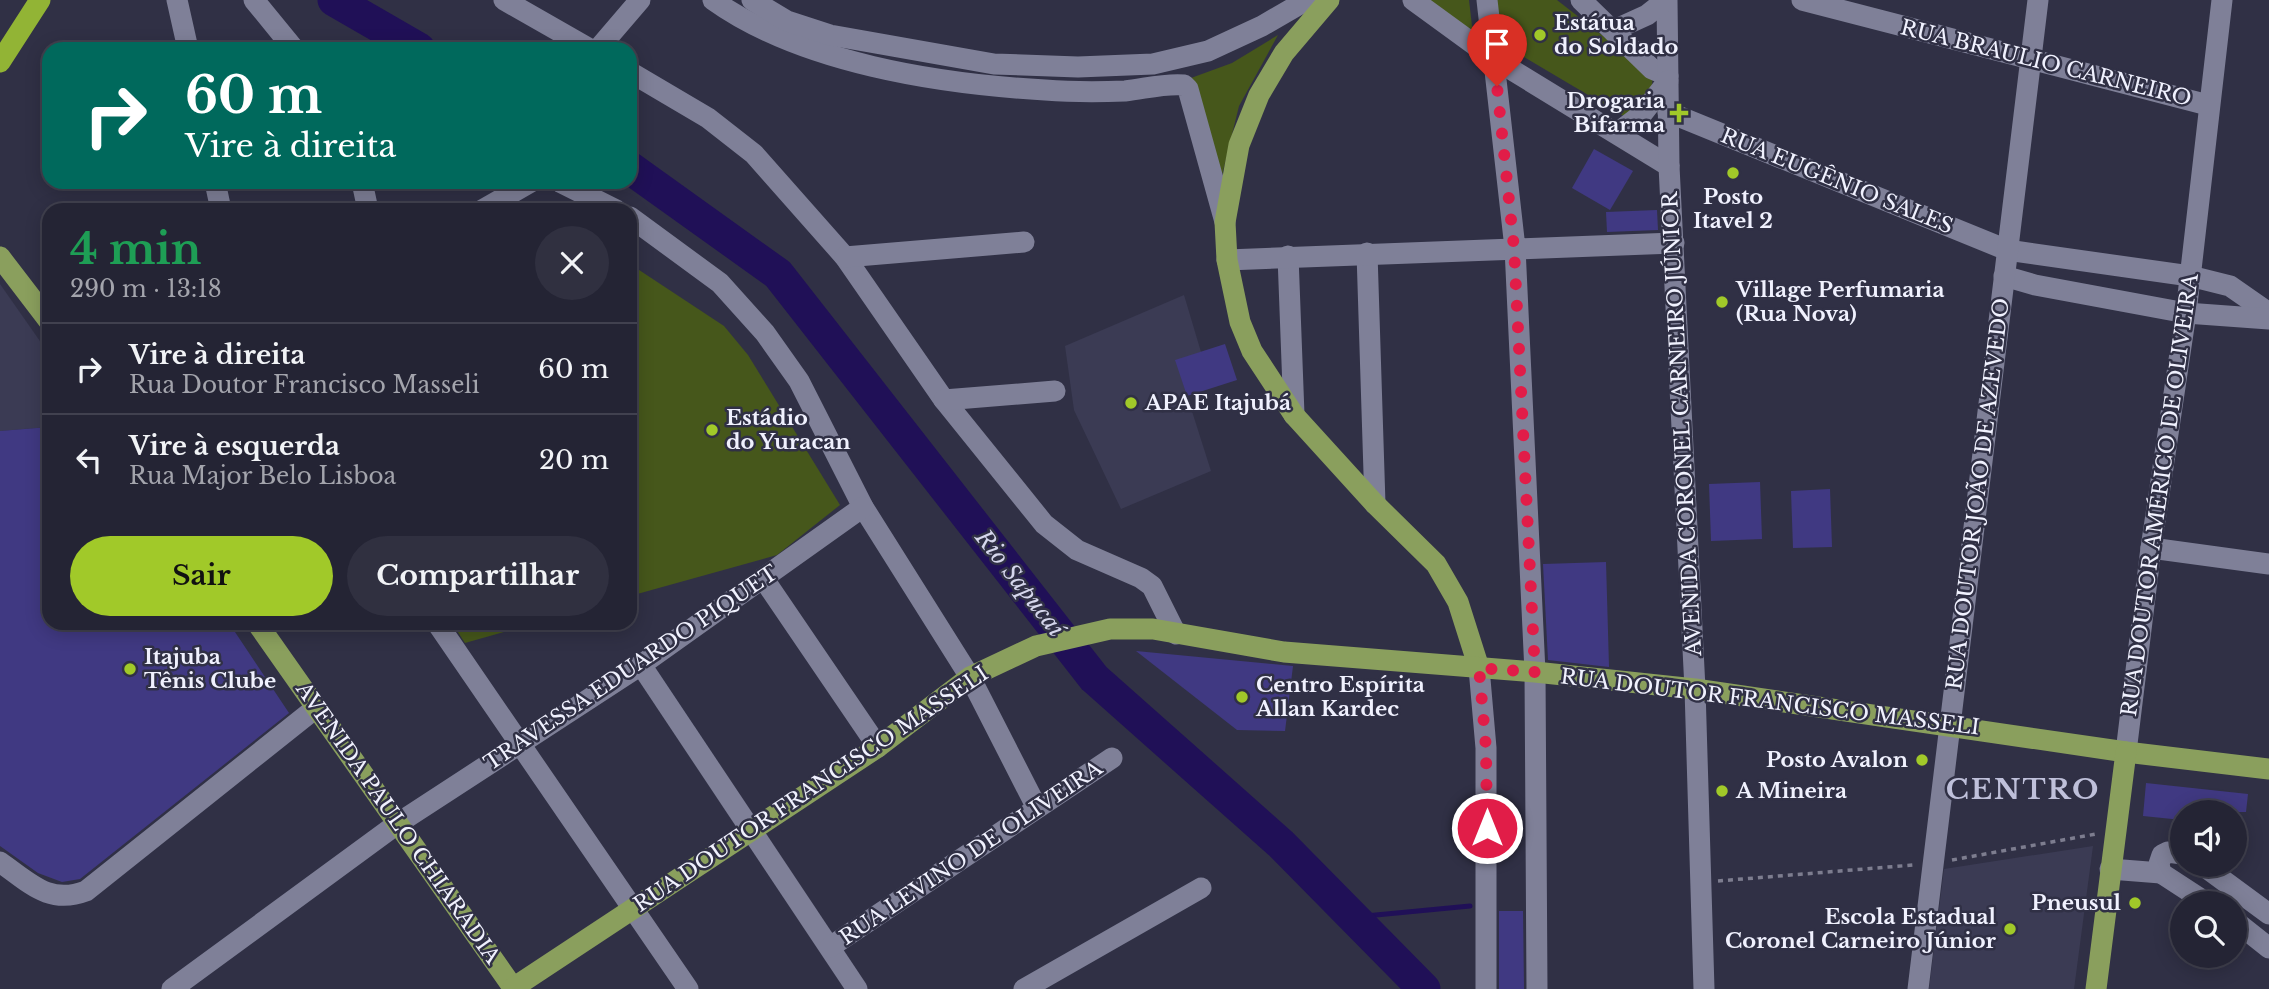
<!DOCTYPE html>
<html lang="pt">
<head>
<meta charset="utf-8">
<style>
  :root { --surface:#242434; --page:#303040; --text:#f1f3f6; --muted:#a3a4ac; --line:#41414f; --accent:#a1c929 }
  body { margin:0; font-family:"Libre Baskerville",serif; background:var(--page); color:var(--text); height:100vh; display:flex; flex-direction:column; font-size:26px; white-space:nowrap }
  * { box-sizing:border-box; margin:0 }
  p { font-size:23px; color:var(--muted) }
  .icon { flex:none; width:38px; height:38px; fill:none; stroke:currentColor; stroke-width:2; stroke-linecap:round; stroke-linejoin:round }
  .map { position:relative; flex:1; overflow:hidden }
  .details { position:absolute; left:42px; top:203px; width:595px; height:427px; display:flex; flex-direction:column; background:var(--surface); border-radius:21px; box-shadow:0 4px 18px #0003,0 0 0 2px var(--line) }
  .details>* { flex:none }
  .banner { position:absolute; left:42px; top:42px; width:595px; height:147px; border-radius:21px; box-shadow:0 4px 18px #0003,0 0 0 2px var(--line); background:#00695c; color:#fff; overflow:hidden }
  .tools { position:absolute; left:2170px; top:800px; display:grid; gap:14px }
  .tools a { display:grid; place-items:center; width:77px; height:77px; border-radius:50%; background:var(--surface); box-shadow:0 4px 18px #0003,0 0 0 2px var(--line); font-size:35px }
  .pin { position:absolute; display:grid; place-items:center; width:60px; height:60px; color:#fff; margin:-72px -30px; border-radius:50% 50% 50% 0; rotate:-45deg; box-shadow:0 0 7px #0007 }
  .pin .icon { rotate:45deg }
  .me { position:absolute; width:77px; margin:-38px; rotate:0deg; stroke-linejoin:round; filter:drop-shadow(0 0 5px #0008) }
  .turn { display:flex; align-items:center; gap:24px; height:147px; padding:0 28px; font-size:32px }
  .turn .icon { width:91px; height:91px; stroke-width:2.5 }
  .turn b { display:block; font-size:49px; line-height:60px }
  .round { display:grid; place-items:center; flex:none; width:74px; height:74px; border-radius:37px; background:var(--page) }
  .overview { display:flex; align-items:center; justify-content:space-between; height:119px; padding:0 28px }
  h1 { font-size:42px; font-weight:700; line-height:52px; color:#1e9e55 }
  .button { display:flex; gap:14px; margin-top:auto; padding:14px 28px }
  .button a { flex:1; height:80px; border-radius:42px; background:var(--accent); color:#111; font-size:28px; font-weight:700; line-height:80px; text-align:center }
  .button a+a { background:var(--page); color:var(--text) }
  ul { padding:0; list-style:none }
  li { display:flex; align-items:center; gap:21px; height:91px; padding:0 28px; border-top:2px solid var(--line) }
  li div { flex:1 }
  li b { display:block; font-size:26px }
  li em { font-style:normal }
  .map>svg:first-child { display:block }
  .built { fill:#3b3b54 }
  .green { fill:#46571b }
  .lines { fill:none; stroke-linecap:round; stroke-linejoin:round }
  .stream { stroke:#201057; stroke-width:5 }
  .river { stroke:#201057; stroke-width:33 }
  .building { fill:#403982 }
  .path { stroke:#7d7d8f; stroke-width:3.5; stroke-dasharray:5 5; stroke-linecap:butt }
  .minor { stroke:#7f8098; stroke-width:21 }
  .major { stroke:#8a9f5d; stroke-width:21 }
  .highway { stroke:#92b435; stroke-width:21 }
  .route { stroke:#e11d48; stroke-width:12; stroke-dasharray:0 21.6 }
  .poi-dot { fill:#a1c929; stroke:#303045; stroke-width:2.5 }
  .labels { text-anchor:middle; stroke-width:5; stroke-linejoin:round; paint-order:stroke }
  .poi-label { font-size:21px; font-weight:bold; fill:#f0f1fe; stroke:#303045; text-anchor:start }
  .street-label { font-size:21px; fill:#f0f1fe; stroke:#303045 }
  .water-label { font-size:23px; font-style:italic; fill:#d6d7ed; stroke:#303045 }
  .district-label { font-size:28px; font-weight:bold; letter-spacing:2px; fill:#bfc0da; stroke:#303045 }
</style>
</head>
<body>
<div class="map">
<svg width="2269" height="989" viewBox="0 0 2269 989">
  <rect width="100%" height="100%" fill="#303045"/>
  <!-- built -->
  <g class="built">
    <polygon points="0,284 49,354 49,427 0,431"/>
    <polygon points="1184,295 1201,352 1176,361 1211,471 1121,509 1074,410 1065,346"/>
    <polygon points="2093,846 2074,989 1929,989 1944,869"/>
  </g>
  <!-- green -->
  <g class="green">
    <polygon points="1422,0 1469,0 1473,35"/>
    <polygon points="1497,0 1557,0 1653,75 1650,102 1627,118 1502,44"/>
    <polygon points="1278,35 1239,106 1221,179 1191,78 1232,63"/>
    <polygon points="630,264 724,326 748,355 840,505 777,555 630,596"/>
    <polygon points="452,623 535,623 465,643"/>
  </g>
  <g class="lines">
    <!-- stream -->
    <polyline class="stream" points="1355,917 1470,906"/>
    <!-- river -->
    <g class="river">
      <polyline points="334,0 419,49"/>
      <polyline points="630,168 778,274 1094,678 1281,844 1424,989"/>
    </g>
  </g>
  <!-- building -->
  <g class="building">
    <polygon points="1594,149 1633,171 1610,210 1572,188"/>
    <polygon points="1657,210 1658,230 1607,232 1606,212"/>
    <polygon points="1225,344 1237,380 1187,396 1175,360"/>
    <polygon points="49,427 49,623 229,623 289,713 80,879 62,882 38,873 0,846 0,431"/>
    <polygon points="1760,482 1762,539 1711,541 1709,484"/>
    <polygon points="1830,489 1832,547 1793,548 1791,491"/>
    <polygon points="1606,562 1609,667 1548,660 1543,564"/>
    <polygon points="1136,651 1293,666 1285,731 1237,730"/>
    <polygon points="2146,783 2248,794 2246,812 2182,812 2182,820 2143,816"/>
    <polygon points="1499,911 1523,911 1524,989 1499,989"/>
  </g>
  <g class="lines">
    <!-- path -->
    <g class="path">
      <polyline points="1952,860 2096,834"/>
      <polyline points="1718,881 1913,865"/>
    </g>
    <!-- minor -->
    <g class="minor">
      <polyline points="177,0 188,49"/>
      <polyline points="254,0 294,49"/>
      <polyline points="504,0 590,49"/>
      <path d="M 713,0 C 801,63 939,84 1045,90 C 1071,92 1099,92 1125,91 C 1144,89 1165,83 1184,85 L 1188,89 L 1225,222"/>
      <polyline points="752,0 787,21 830,35 994,64 1078,67 1153,64 1208,51 1262,26 1307,0"/>
      <polyline points="1413,0 1494,59 1669,166"/>
      <polyline points="1487,0 1515,248 1535,672 1537,989"/>
      <polyline points="1581,0 1652,69 1668,76"/>
      <polyline points="1667,0 1669,166 1695,689 1704,989"/>
      <polyline points="1802,0 2208,105"/>
      <polyline points="1614,30 1647,15 1666,0"/>
      <polyline points="598,49 640,0"/>
      <polyline points="630,72 708,118 754,154 845,257 944,400 1044,524 1077,550 1141,578 1152,586 1176,634"/>
      <polyline points="1668,112 2007,250 2190,276 2230,286 2269,313"/>
      <polyline points="1617,133 1642,114 1668,81"/>
      <polyline points="215,182 221,210"/>
      <polyline points="362,182 368,210"/>
      <polyline points="560,182 616,210"/>
      <polyline points="482,210 531,182"/>
      <polyline points="630,217 720,283 765,333 799,381 863,507 970,677 1037,808"/>
      <polyline points="1367,253 1375,504"/>
      <polyline points="1288,256 1294,415"/>
      <polyline points="845,257 1024,242"/>
      <polyline points="1227,260 1674,243"/>
      <polyline points="2004,276 2035,285 2186,313 2269,319"/>
      <polyline points="944,400 1055,391"/>
      <polyline points="2151,548 2269,564"/>
      <polyline points="763,578 878,747"/>
      <polyline points="437,623 688,989"/>
      <polyline points="641,665 857,989"/>
      <polyline points="1479,668 1486,748 1486,989"/>
      <polyline points="2126,752 2151,548 2186,313 2222,0"/>
      <polyline points="2182,854 2168,852 2162,855 2159,864 2161,873 2207,903"/>
      <path d="M 0,862 C 30,883 49,905 86,891 L 317,707"/>
      <polyline points="2201,864 2269,914"/>
      <polyline points="2110,869 2161,873"/>
      <polyline points="2235,921 2269,948"/>
      <polyline points="830,947 1112,758"/>
      <polyline points="172,989 397,824 641,665 863,507"/>
      <polyline points="1024,989 1201,888"/>
      <polyline points="1918,989 2038,0"/>
    </g>
    <!-- major -->
    <g class="major">
      <polyline points="1329,0 1284,53 1259,95 1239,145 1225,222 1227,260 1240,322 1252,351 1294,415 1375,504 1436,564 1458,602 1479,668"/>
      <polyline points="0,257 49,321"/>
      <polyline points="257,623 514,989"/>
      <polyline points="513,988 878,747 970,677 1036,646 1110,629 1153,629 1284,652 1535,672 1695,689 2126,752 2269,769"/>
      <polyline points="2096,989 2126,752"/>
    </g>
    <!-- highway -->
    <polyline class="highway" points="0,62 40,0"/>
  </g>
  <g class="lines">
    <!-- route -->
    <polyline class="route" points="1487,828 1486,748 1479,668 1535,672 1514,248 1497,86"/>
  </g>
  <!-- markers -->
  <g class="poi-dot">
    <circle cx="1540" cy="35" r="7"/>
    <path d="M1675.5 102.5h7v7h7v7h-7v7h-7v-7h-7v-7h7z"/>
    <circle cx="1733" cy="173" r="7"/>
    <circle cx="1722" cy="302" r="7"/>
    <circle cx="1131" cy="403" r="7"/>
    <circle cx="712" cy="430" r="7"/>
    <circle cx="130" cy="669" r="7"/>
    <circle cx="1242" cy="697" r="7"/>
    <circle cx="1922" cy="760" r="7"/>
    <circle cx="1722" cy="791" r="7"/>
    <circle cx="2135" cy="903" r="7"/>
    <circle cx="2010" cy="929" r="7"/>
  </g>
  <g class="labels">
    <!-- poi labels -->
    <g class="poi-label">
      <text x="1554" y="30">Estátua<tspan x="1554" dy="24">do Soldado</tspan></text>
      <text x="1665" y="108" text-anchor="end">Drogaria<tspan x="1665" dy="24">Bifarma</tspan></text>
      <text x="1733" y="204" text-anchor="middle">Posto<tspan x="1733" dy="24">Itavel 2</tspan></text>
      <text x="1736" y="297">Village Perfumaria<tspan x="1736" dy="24">(Rua Nova)</tspan></text>
      <text x="1145" y="410">APAE Itajubá</text>
      <text x="726" y="425">Estádio<tspan x="726" dy="24">do Yuracan</tspan></text>
      <text x="144" y="664">Itajuba<tspan x="144" dy="24">Tênis Clube</tspan></text>
      <text x="1256" y="692">Centro Espírita<tspan x="1256" dy="24">Allan Kardec</tspan></text>
      <text x="1908" y="767" text-anchor="end">Posto Avalon</text>
      <text x="1736" y="798">A Mineira</text>
      <text x="2121" y="910" text-anchor="end">Pneusul</text>
      <text x="1996" y="924" text-anchor="end">Escola Estadual<tspan x="1996" dy="24">Coronel Carneiro Júnior</tspan></text>
    </g>
    <!-- street labels -->
    <g class="street-label">
      <text transform="translate(2046 63) rotate(14)" y="7">RUA BRAULIO CARNEIRO</text>
      <text transform="translate(1837 181) rotate(22)" y="7">RUA EUGÊNIO SALES</text>
      <text transform="translate(1682 424) rotate(-93)" y="7">AVENIDA CORONEL CARNEIRO JÚNIOR</text>
      <text transform="translate(1978 494) rotate(-83)" y="7">RUA DOUTOR JOÃO DE AZEVEDO</text>
      <text transform="translate(2160 495) rotate(-82)" y="7">RUA DOUTOR AMÉRICO DE OLIVEIRA</text>
      <text transform="translate(631 668) rotate(-34)" y="7">TRAVESSA EDUARDO PIQUET</text>
      <text transform="translate(1770 702) rotate(7)" y="7">RUA DOUTOR FRANCISCO MASSELI</text>
      <text transform="translate(811 789) rotate(-34)" y="7">RUA DOUTOR FRANCISCO MASSELI</text>
      <text transform="translate(398 823) rotate(55)" y="7">AVENIDA PAULO CHIARADIA</text>
      <text transform="translate(971 853) rotate(-34)" y="7">RUA LEVINO DE OLIVEIRA</text>
    </g>
    <!-- water labels -->
    <g class="water-label">
      <text transform="translate(1020 583) rotate(52)" y="8">Rio Sapucaí</text>
    </g>
    <!-- district labels -->
    <g class="district-label">
      <text x="2023" y="799">CENTRO</text>
    </g>
  </g>
</svg>
<div class="tools">
<a><svg class="icon" aria-label="sound" viewBox="0 0 24 24"><path d="M4 9h4l5-4v14l-5-4H4zM17 9q2 3 0 6"/></svg></a>
<a><svg class="icon" aria-label="search" viewBox="0 0 24 24"><circle cx="10" cy="10" r="6"/><path d="M15 15l6 6"/></svg></a>
</div>
<div class="pin" style="left:1497px;top:86px;background:#d93025"><svg class="icon" aria-label="arrive" viewBox="0 0 24 24"><path d="M6 21V4h12l-3 4 3 4H6"/></svg></div>
<svg class="me" style="left:1487px;top:828px" viewBox="-20 -20 40 40"><circle r="17" fill="#e11d48" stroke="#fff" stroke-width="3"/><path d="M0-11L8 9 0 5-8 9z" fill="#fff"/></svg>
<div class="banner">
<div class="turn"><svg class="icon" aria-label="right" viewBox="0 0 24 24"><path d="M7 20v-9h11M14 6l5 5-5 5"/></svg><div><b>60 m</b>Vire à direita</div></div>
</div>
<section class="details">
<div class="overview"><div><h1>4 min</h1><p>290 m · 13:18</p></div><a class="round"><svg class="icon" aria-label="close" viewBox="0 0 24 24"><path d="M6 6l12 12M18 6L6 18"/></svg></a></div>
<ul>
<li><svg class="icon" aria-label="right" viewBox="0 0 24 24"><path d="M7 20v-9h11M14 6l5 5-5 5"/></svg><div><b>Vire à direita</b><p>Rua Doutor Francisco Masseli</p></div><em>60 m</em></li>
<li><svg class="icon" aria-label="left" viewBox="0 0 24 24"><path d="M17 20v-9H6M10 6l-5 5 5 5"/></svg><div><b>Vire à esquerda</b><p>Rua Major Belo Lisboa</p></div><em>20 m</em></li>
</ul>
<div class="button"><a>Sair</a><a>Compartilhar</a></div>
</section>
</div>
</body>
</html>
